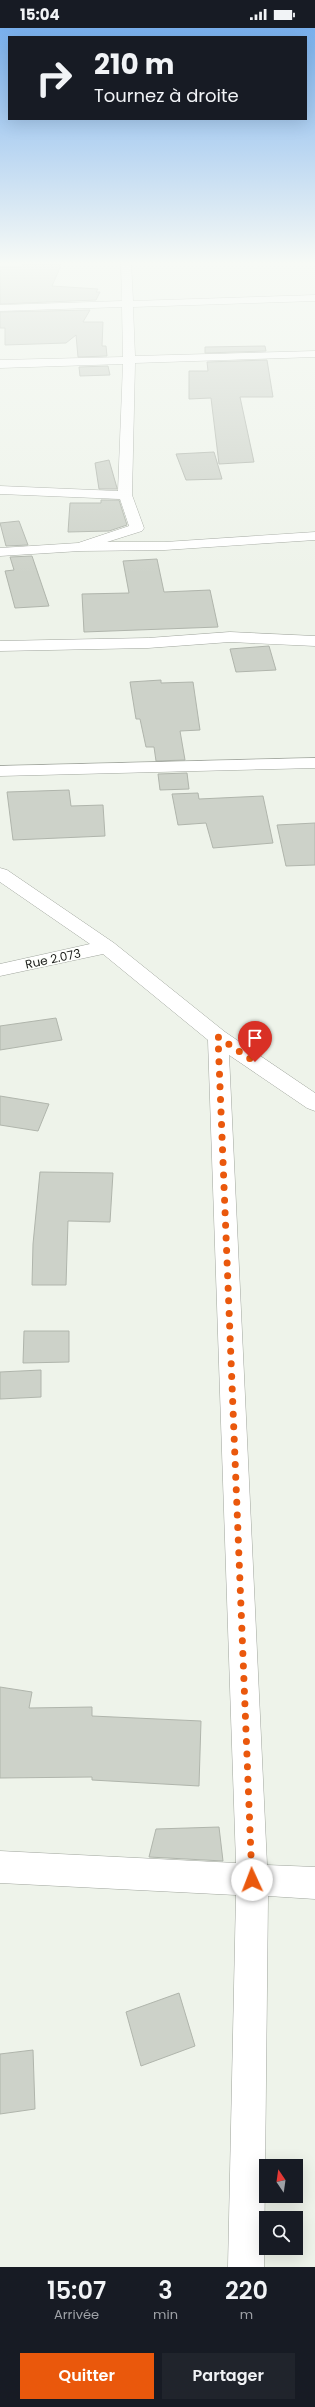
<!DOCTYPE html>
<html lang="fr">
<head>
<meta charset="utf-8">
<style>
  :root { --surface:#171b24; --page:#20242c; --text:#f1f3f6; --muted:#9ea1a6; --accent:#ea580c }
  body { margin:0; font-family:Poppins,sans-serif; background:var(--page); color:var(--text); height:100vh; display:flex; flex-direction:column; font-size:15px; white-space:nowrap }
  * { box-sizing:border-box; margin:0 }
  p { font-size:13px; color:var(--muted) }
  .icon { flex:none; width:22px; height:22px; fill:none; stroke:currentColor; stroke-width:2; stroke-linecap:round; stroke-linejoin:round }
  .map { position:relative; height:2239px; overflow:hidden }
  .sheet { display:flex; flex-direction:column; background:var(--surface); flex:1 }
  .sheet>* { flex:none }
  .hud { position:absolute; left:8px; top:8px; width:299px; height:84px; border-radius:0px; box-shadow:0 4px 16px #0002; background:#171b24; color:var(--text); overflow:hidden }
  .needle { width:26px; rotate:347deg }
  .controls { position:absolute; left:259px; top:2131px; display:grid; gap:8px }
  .controls a { display:grid; place-items:center; width:44px; height:44px; border-radius:0px; background:var(--surface); box-shadow:0 4px 16px #0002; font-size:20px }
  .pin { position:absolute; display:grid; place-items:center; width:34px; height:34px; color:#fff; margin:-41px -17px; border-radius:50% 50% 50% 0; rotate:-45deg; box-shadow:0 0 4px #0007 }
  .pin .icon { rotate:45deg }
  .me { position:absolute; width:44px; margin:-22px; rotate:358deg; stroke-linejoin:round; filter:drop-shadow(0 0 3px #0008) }
  .turn { display:flex; align-items:center; gap:14px; height:84px; padding:0 20px; font-size:18px }
  .turn .icon { width:52px; height:52px; stroke-width:2.5 }
  .turn b { display:block; font-size:28px; line-height:34px }
  .eta { display:flex; justify-content:space-evenly; align-items:center; height:68px; text-align:center }
  .eta b { font-size:24px; font-weight:600; line-height:28px }
  .button { display:flex; gap:8px; margin-top:auto; padding:8px 20px }
  .button a { flex:1; height:46px; border-radius:0px; background:var(--accent); color:#fff; font-size:16px; font-weight:600; line-height:46px; text-align:center }
  .button a+a { background:var(--page); color:var(--text) }
  .status { display:flex; justify-content:space-between; align-items:center; height:28px; padding:0 20px; background:var(--surface); direction:ltr }
  .status svg { height:11px; fill:currentColor }
  .map>svg:first-child { display:block }
  .building { fill:#cdd2c9; stroke:#b0b5ac }
  .lines { fill:none; stroke-linecap:round; stroke-linejoin:round }
  .minor-casing { stroke:#a0a59d; stroke-width:1 }
  .minor { fill:#fff; fill-rule:evenodd }
  .route { stroke:#ea580c; stroke-width:7; stroke-dasharray:0 12.6 }
  .labels { text-anchor:middle; stroke-width:3; stroke-linejoin:round; paint-order:stroke }
  .street-label { font-size:12px; fill:#191b18; stroke:#fdfffb }
</style>
</head>
<body>
<div class="status"><b>15:04</b><svg viewBox="0 0 49 12"><path d="M0 12V9h3v3zM5 12V6h3v6zM10 12V3h3v9zM15 12V0h3v12zM26 1h20v11H26zM47 4h2v5h-2z"/></svg></div>
<div class="map">
<svg width="315" height="2239" viewBox="0 0 315 2239">
  <rect width="100%" height="100%" fill="#eef3ea"/>
  <!-- building -->
  <g class="building">
    <polygon points="25,233 63,233 52,258 98,261 96,264 100,264 96,272 0,276 0,239 22,239"/>
    <polygon points="90,282 83,294 103,294 102,318 106,318 107,328 78,329 76,307 66,315 5,317 5,300 0,300 0,284"/>
    <polygon points="265,318 266,323 205,325 205,319"/>
    <polygon points="267,332 273,369 240,369 254,434 219,436 211,370 189,371 189,343 208,343 207,334"/>
    <polygon points="108,338 110,347 80,348 79,339"/>
    <polygon points="214,424 222,451 186,452 176,426"/>
    <polygon points="109,432 117,460 117,461 99,461 95,435"/>
    <polygon points="101,472 119,472 127,497 109,503 68,504 70,475 101,475"/>
    <polygon points="19,493 28,517 6,518 0,495"/>
    <polygon points="32,528 49,578 15,580 5,543 14,542 10,529"/>
    <polygon points="157,531 164,564 210,562 218,599 84,604 82,566 129,565 123,533"/>
    <polygon points="269,618 276,642 236,644 230,621"/>
    <polygon points="161,652 161,655 193,654 200,702 180,703 185,732 156,733 154,719 146,719 140,691 136,691 130,654"/>
    <polygon points="187,745 189,761 160,762 158,746"/>
    <polygon points="69,762 71,778 103,777 105,808 13,812 7,764"/>
    <polygon points="198,765 199,771 263,768 273,815 213,820 206,795 178,797 172,766"/>
    <polygon points="315,795 315,837 286,838 277,797"/>
    <polygon points="56,990 62,1012 0,1022 0,998"/>
    <polygon points="0,1068 49,1076 38,1103 0,1097"/>
    <polygon points="40,1144 113,1145 110,1194 68,1193 66,1257 32,1257 33,1216"/>
    <polygon points="24,1303 69,1303 69,1334 23,1335"/>
    <polygon points="41,1342 41,1369 0,1371 0,1344"/>
    <polygon points="0,1659 32,1664 29,1680 92,1679 92,1688 201,1693 199,1758 92,1752 92,1749 0,1750"/>
    <polygon points="219,1799 223,1833 149,1829 156,1801"/>
    <polygon points="179,1965 195,2018 141,2038 126,1984"/>
    <polygon points="33,2022 35,2081 0,2086 0,2026"/>
  </g>
  <g class="lines">
    <!-- minor casing -->
    <g class="minor-casing">
      <g id="minor">
        <polygon points="121,233 131,233 133,273 315,267 315,273 133,279 135,328 315,323 315,329 135,335 132,467 144,500 142,503 107,514 165,514 315,504 315,512 165,522 80,523 0,528 0,520 78,515 129,498 120,471 0,466 0,458 118,463 123,336 0,340 0,332 123,329 122,279 0,283 0,277 122,273"/>
        <polygon points="230,604 315,608 315,618 230,614 148,620 0,623 0,613 148,610"/>
        <polygon points="315,730 315,740 0,748 0,738"/>
        <polygon points="0,840 7,842 114,915 225,1004 315,1065 315,1083 307,1080 229,1027 267,1837 315,1839 315,1871 268,1868 264,2239 228,2239 236,1867 0,1855 0,1823 236,1835 208,1012 103,926 0,948 0,936 90,916 0,854"/>
      </g>
    </g>
    <!-- minor -->
    <use href="#minor" class="minor"/>
  </g>
  <!-- sky -->
  <linearGradient id="sky" x2="0" y2="1"><stop stop-color="#79b0ed"/><stop offset="0.43" stop-color="#f7faf6"/><stop offset="1" stop-color="#f7faf6" stop-opacity="0"/></linearGradient>
  <rect width="315" height="546" fill="url(#sky)"/>
  <g class="lines">
    <!-- route -->
    <polyline class="route" points="252,1852 218,1009 255,1034"/>
  </g>
  <g class="labels">
    <!-- street labels -->
    <g class="street-label">
      <text transform="translate(53 931) rotate(-12)" y="4">Rue 2.073</text>
    </g>
  </g>
</svg>
<div class="controls">
<a><svg class="needle" viewBox="-14 -14 28 28"><path d="M0-13l5 13h-10z" fill="#e53935"/><path d="M0 13l5-13h-10z" fill="#9ea1a6"/></svg></a>
<a><svg class="icon" aria-label="search" viewBox="0 0 24 24"><circle cx="10" cy="10" r="6"/><path d="M15 15l6 6"/></svg></a>
</div>
<div class="pin" style="left:255px;top:1034px;background:#d93025"><svg class="icon" aria-label="arrive" viewBox="0 0 24 24"><path d="M6 21V4h12l-3 4 3 4H6"/></svg></div>
<svg class="me" style="left:252px;top:1852px" viewBox="-20 -20 40 40"><circle r="19" fill="#fff"/><path d="M0-13L10 11 0 6-10 11z" fill="#ea580c"/></svg>
<div class="hud">
<div class="turn"><svg class="icon" aria-label="right" viewBox="0 0 24 24"><path d="M7 20v-9h11M14 6l5 5-5 5"/></svg><div><b>210 m</b>Tournez à droite</div></div>
</div>
</div>
<section class="sheet">
<div class="eta">
<div><b>15:07</b><p>Arrivée</p></div>
<div><b>3</b><p>min</p></div>
<div><b>220</b><p>m</p></div>
</div>
<div class="button"><a>Quitter</a><a>Partager</a></div>
</section>
</body>
</html>
